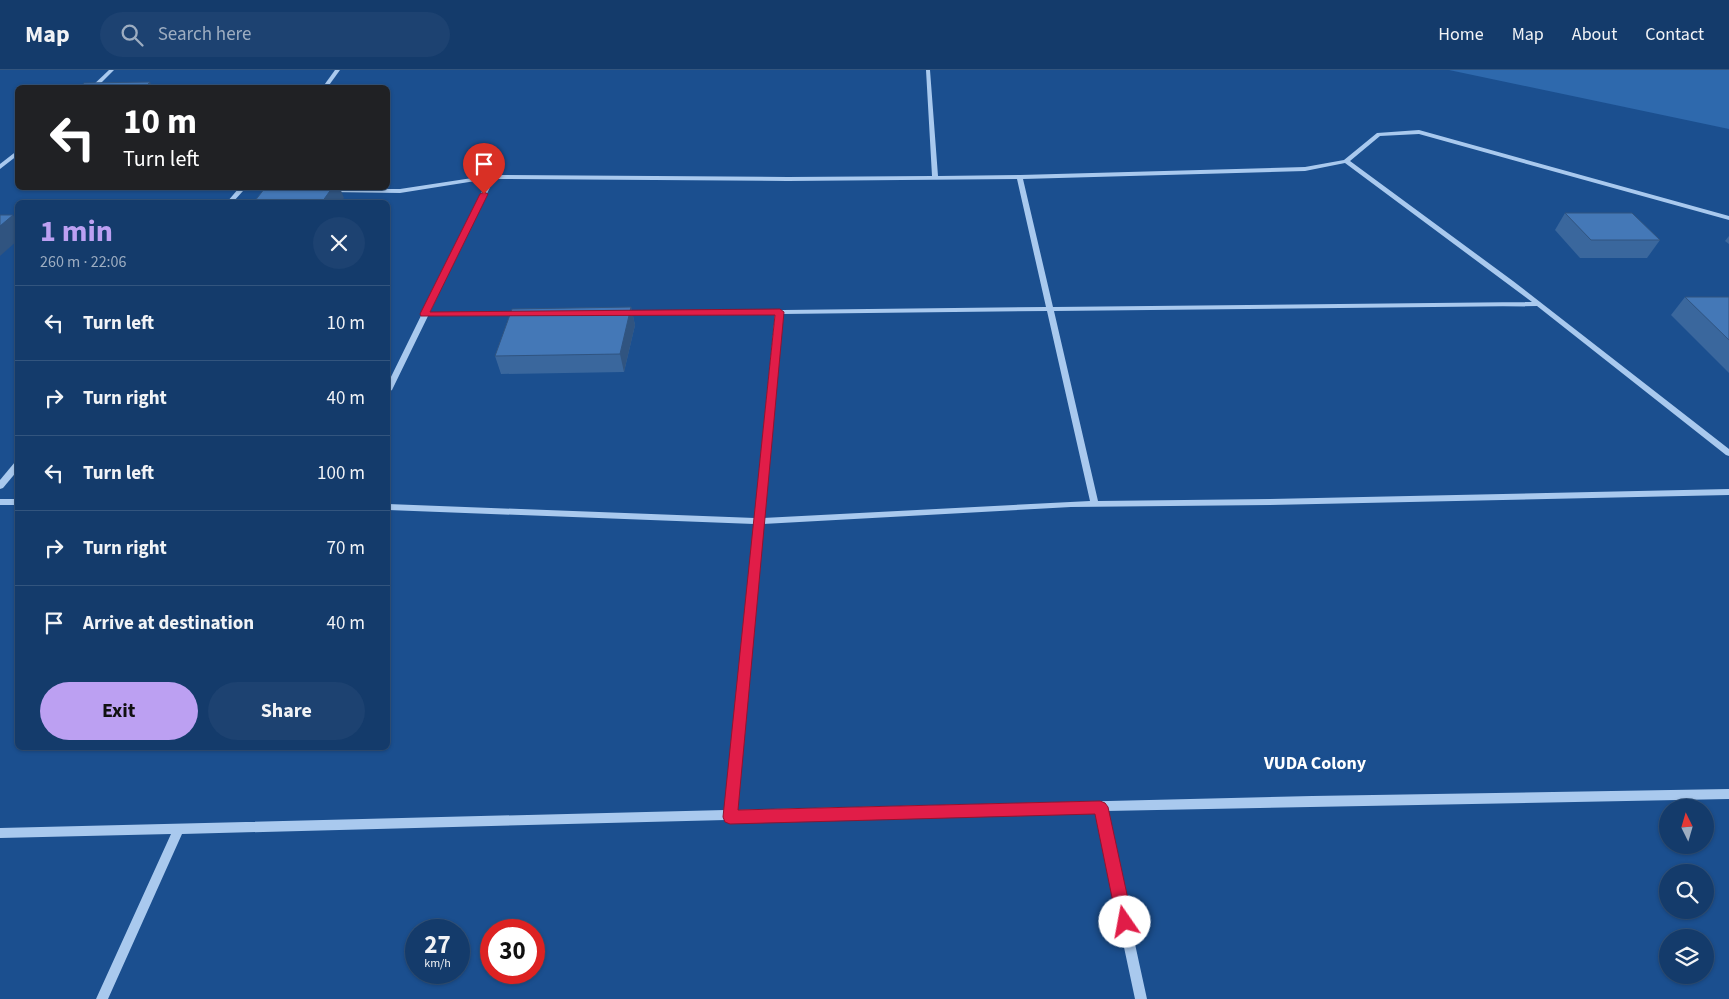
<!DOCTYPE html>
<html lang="en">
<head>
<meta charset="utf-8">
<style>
  :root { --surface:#143b6b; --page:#1d4271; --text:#f1f3f6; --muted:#9dadc1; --line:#33557e; --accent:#bca0f2 }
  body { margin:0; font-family:"Source Sans 3",sans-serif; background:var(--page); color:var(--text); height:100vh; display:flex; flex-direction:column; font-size:19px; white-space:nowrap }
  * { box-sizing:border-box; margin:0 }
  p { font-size:16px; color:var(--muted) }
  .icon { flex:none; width:28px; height:28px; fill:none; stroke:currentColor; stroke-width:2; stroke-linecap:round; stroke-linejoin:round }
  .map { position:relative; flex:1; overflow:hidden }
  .sheet { position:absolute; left:15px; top:130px; width:375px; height:550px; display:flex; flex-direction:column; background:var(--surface); border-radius:8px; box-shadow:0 1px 4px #0004,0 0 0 1px var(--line) }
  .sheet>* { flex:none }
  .top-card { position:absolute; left:15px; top:15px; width:375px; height:105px; border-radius:8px; box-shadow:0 1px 4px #0004,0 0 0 1px var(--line); background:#202124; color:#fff; overflow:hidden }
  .needle { width:32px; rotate:355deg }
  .buttons { position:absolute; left:1659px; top:729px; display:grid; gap:10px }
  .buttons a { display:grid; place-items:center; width:55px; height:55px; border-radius:50%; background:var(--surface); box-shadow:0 1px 4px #0004,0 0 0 1px var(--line); font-size:25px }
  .speed { position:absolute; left:405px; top:849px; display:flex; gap:10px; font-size:25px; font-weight:700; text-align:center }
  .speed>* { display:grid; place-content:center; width:65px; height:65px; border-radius:50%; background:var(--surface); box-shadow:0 1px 4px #0004,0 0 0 1px var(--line); line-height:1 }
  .speed small { font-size:12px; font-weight:400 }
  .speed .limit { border:8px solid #d22; background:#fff; color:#111 }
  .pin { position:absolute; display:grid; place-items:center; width:42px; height:42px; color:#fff; margin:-51px -21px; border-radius:50% 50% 50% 0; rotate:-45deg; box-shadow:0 0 5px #0007 }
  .pin .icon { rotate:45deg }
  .me { position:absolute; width:55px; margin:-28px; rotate:348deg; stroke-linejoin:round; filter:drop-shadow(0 0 4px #0008) }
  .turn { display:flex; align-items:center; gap:18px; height:105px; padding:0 25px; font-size:22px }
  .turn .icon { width:65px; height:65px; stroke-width:2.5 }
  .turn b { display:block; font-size:35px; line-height:42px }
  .round { display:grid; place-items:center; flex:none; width:52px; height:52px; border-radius:26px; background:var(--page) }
  .head { display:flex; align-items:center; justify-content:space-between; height:85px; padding:0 25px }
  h1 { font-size:30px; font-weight:700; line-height:38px; color:var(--accent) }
  .action { display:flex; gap:10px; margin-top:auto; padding:10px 25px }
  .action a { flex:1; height:58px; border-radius:30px; background:var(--accent); color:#111; font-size:20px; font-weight:700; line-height:58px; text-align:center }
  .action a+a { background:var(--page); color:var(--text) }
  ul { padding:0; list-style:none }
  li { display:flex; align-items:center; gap:15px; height:75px; padding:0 25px; border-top:1px solid var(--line) }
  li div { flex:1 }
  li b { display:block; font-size:19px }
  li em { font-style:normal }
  header { display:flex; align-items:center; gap:30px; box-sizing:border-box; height:70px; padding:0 25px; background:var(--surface); border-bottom:1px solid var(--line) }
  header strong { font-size:24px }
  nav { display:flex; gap:28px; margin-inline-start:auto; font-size:18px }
  .search { width:350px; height:45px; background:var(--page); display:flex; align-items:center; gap:12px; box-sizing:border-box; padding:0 18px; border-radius:28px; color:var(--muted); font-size:19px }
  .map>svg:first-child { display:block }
  .green { fill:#2e69ad }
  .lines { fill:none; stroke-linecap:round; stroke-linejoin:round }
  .minor { fill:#a9c9ee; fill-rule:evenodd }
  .wall { fill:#3a679d }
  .shaded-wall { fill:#305480 }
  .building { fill:#4478b7; stroke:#305480 }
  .route { fill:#e11d48; stroke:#92132f }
  .labels { text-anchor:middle; stroke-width:5; stroke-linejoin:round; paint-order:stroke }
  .near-neighbourhood-label { font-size:18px; font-weight:bold; fill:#fff; stroke:#1b4f8f }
</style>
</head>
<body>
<header>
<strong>Map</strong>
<div class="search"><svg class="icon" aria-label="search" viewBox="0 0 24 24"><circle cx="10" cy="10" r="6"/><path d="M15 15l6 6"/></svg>Search here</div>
<nav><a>Home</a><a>Map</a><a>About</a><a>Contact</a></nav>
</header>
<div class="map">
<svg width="1729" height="929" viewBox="0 0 1729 929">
  <rect width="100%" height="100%" fill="#1b4f8f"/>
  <!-- green -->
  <polygon class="green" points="1449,0 1729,0 1729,59"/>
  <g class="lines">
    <!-- minor -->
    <g class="minor">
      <polygon points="109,0 114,0 96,18 90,18"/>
      <polygon points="335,0 340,0 327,18 322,18"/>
      <path d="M 926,0 L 930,0 L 938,106 L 1020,105 L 1305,97 L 1344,90 L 1377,63 L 1419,60 L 1729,146 L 1729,150 L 1419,64 L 1380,66 L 1350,91 L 1513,211 L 1729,379 L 1729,386 L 1726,385 L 1537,236 L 1054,241 L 1098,431 L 1270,429 L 1729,419 L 1729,425 L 1270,435 L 1071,437 L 763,454 L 736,740 L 1312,726 L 1729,719 L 1729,729 L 1106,741 L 1147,929 L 1135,929 L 1095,741 L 734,750 L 730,752 L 726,750 L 182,764 L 108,929 L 96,929 L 171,764 L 0,768 L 0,758 L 725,740 L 754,454 L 388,440 L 388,434 L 755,448 L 775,244 L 622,245 L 619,243 L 620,242 L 1046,237 L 1017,109 L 788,111 L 494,109 L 430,242 L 522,242 L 525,244 L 522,246 L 428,246 L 392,320 L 388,322 L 388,313 L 488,109 L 400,123 L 329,122 L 327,121 L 327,119 L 400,119 L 492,105 L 788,107 L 932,106 ZM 1345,93 L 1532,232 L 1053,237 L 1023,109 L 1305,101 ZM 1047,241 L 1090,431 L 763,448 L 782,244 Z"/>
      <polygon points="18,80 18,85 0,99 0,94"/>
      <polygon points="239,118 277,118 279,119 276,121 243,121 233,132 227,132"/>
      <polygon points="18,391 18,400 3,418 0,419 0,410 15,392"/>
      <rect x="0" y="429" width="18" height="6"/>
    </g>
  </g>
  <!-- wall -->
  <g class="wall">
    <polygon points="1565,143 1660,170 1647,188 1580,188 1555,160"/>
    <polygon points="1729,166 1729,174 1725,171"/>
    <polygon points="1685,227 1729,227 1729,303 1671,245"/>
    <polygon points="631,237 635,255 624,302 501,304 495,286"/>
  </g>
  <!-- shaded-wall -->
  <g class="shaded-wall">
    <polygon points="150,12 153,18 144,18"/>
    <polygon points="332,118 340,118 344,128 341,132 322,132"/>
    <polygon points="13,145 18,151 18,170 0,186 0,156"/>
    <polygon points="631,237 635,255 624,302 620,284"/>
  </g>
  <!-- building -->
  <g class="building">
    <polygon points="150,12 144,18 79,18 84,13"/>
    <polygon points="265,118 332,118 322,132 254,132"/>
    <polygon points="1565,143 1632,143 1660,170 1591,170"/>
    <polygon points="0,145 13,145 0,156"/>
    <polygon points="1685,227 1729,227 1729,270"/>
    <polygon points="631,237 620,284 495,286 512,239"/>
  </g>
  <!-- route -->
  <polygon class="route" points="484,122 488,124 430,242 780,239 784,242 738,740 1100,731 1105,733 1108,737 1133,852 1130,858 1125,860 1119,858 1117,852 1095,744 730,754 725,752 723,747 775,245 421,246 420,244 480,124"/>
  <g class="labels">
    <!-- near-neighbourhood labels -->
    <g class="near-neighbourhood-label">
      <text x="1315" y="699">VUDA Colony</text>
    </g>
  </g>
</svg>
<div class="buttons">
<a><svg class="needle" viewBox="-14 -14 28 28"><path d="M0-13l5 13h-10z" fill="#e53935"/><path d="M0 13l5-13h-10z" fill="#9dadc1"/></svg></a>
<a><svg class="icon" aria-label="search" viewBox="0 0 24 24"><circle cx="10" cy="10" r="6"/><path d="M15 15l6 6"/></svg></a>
<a><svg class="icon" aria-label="layers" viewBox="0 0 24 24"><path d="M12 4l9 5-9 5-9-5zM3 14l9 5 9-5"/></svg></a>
</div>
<div class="speed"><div>27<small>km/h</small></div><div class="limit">30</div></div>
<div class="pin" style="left:484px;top:124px;background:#d93025"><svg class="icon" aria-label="arrive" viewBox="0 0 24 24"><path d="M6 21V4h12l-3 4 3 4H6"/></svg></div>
<svg class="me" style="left:1125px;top:852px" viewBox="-20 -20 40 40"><circle r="19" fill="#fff"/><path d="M0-13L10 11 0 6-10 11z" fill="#e11d48"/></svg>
<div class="top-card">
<div class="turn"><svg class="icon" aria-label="left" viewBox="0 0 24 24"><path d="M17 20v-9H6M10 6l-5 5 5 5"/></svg><div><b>10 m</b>Turn left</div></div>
</div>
<section class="sheet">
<div class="head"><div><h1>1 min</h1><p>260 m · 22:06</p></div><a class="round"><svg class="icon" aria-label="close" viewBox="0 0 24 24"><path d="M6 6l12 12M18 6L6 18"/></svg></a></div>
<ul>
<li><svg class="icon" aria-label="left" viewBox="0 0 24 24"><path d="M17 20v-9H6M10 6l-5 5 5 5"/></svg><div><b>Turn left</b></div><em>10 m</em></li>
<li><svg class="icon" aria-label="right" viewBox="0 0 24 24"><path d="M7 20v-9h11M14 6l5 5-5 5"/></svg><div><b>Turn right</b></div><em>40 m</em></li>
<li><svg class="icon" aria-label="left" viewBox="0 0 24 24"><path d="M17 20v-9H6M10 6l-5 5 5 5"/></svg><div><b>Turn left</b></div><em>100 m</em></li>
<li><svg class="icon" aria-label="right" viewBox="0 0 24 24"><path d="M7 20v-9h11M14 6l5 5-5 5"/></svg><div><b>Turn right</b></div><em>70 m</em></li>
<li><svg class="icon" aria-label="arrive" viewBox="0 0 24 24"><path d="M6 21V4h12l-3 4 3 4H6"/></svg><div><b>Arrive at destination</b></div><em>40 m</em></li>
</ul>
<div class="action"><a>Exit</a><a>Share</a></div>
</section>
</div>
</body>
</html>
